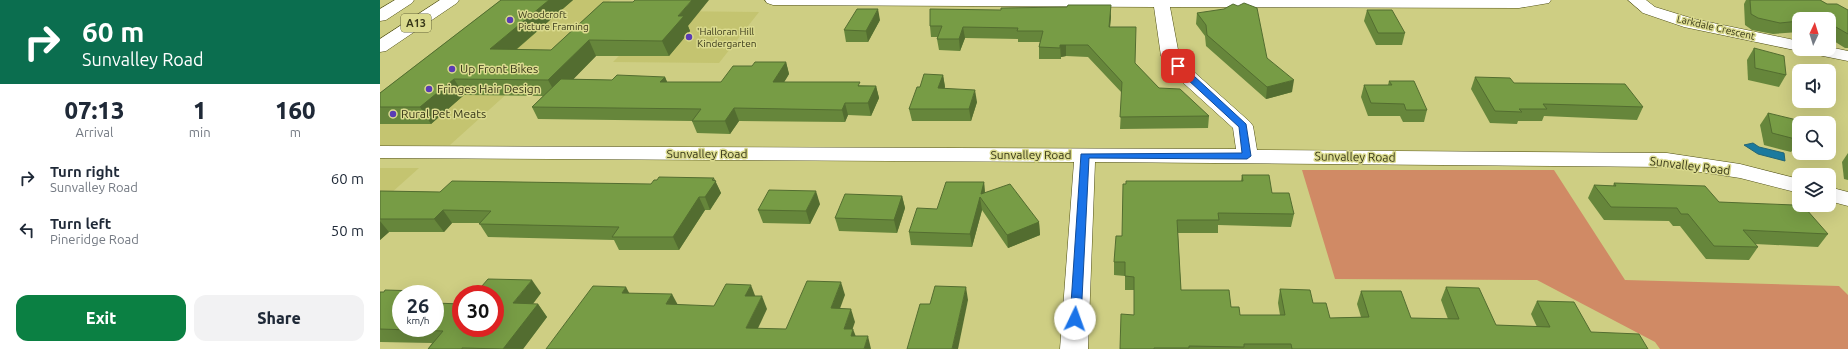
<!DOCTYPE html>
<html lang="en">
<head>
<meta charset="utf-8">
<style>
  :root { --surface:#fff; --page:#f2f2f3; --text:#1f2937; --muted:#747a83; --accent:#0b8043 }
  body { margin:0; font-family:Ubuntu,sans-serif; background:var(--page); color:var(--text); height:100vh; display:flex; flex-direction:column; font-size:15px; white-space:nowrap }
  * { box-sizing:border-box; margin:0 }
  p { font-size:13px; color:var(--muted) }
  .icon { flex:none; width:22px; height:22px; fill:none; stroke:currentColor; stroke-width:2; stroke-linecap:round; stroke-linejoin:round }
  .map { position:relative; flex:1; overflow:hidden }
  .drawer { display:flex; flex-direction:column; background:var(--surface); width:380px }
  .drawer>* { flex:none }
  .top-card { background:#0b6e4f; color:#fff; overflow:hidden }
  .needle { width:26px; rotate:4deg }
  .tools { position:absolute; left:1412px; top:12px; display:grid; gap:8px }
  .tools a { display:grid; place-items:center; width:44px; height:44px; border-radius:8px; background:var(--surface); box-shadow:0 4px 16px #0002; font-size:20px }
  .speed { position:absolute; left:12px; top:285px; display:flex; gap:8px; font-size:20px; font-weight:700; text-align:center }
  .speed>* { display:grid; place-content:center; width:52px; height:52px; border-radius:50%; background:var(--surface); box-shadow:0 4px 16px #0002; line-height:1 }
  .speed small { font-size:10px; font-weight:400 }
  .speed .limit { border:6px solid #d22; background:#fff; color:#111 }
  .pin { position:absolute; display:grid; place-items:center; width:34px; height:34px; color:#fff; margin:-17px; border-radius:8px; box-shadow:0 2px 6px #0006 }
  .me { position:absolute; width:44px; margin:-22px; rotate:3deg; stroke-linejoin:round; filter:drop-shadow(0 0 3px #0008) }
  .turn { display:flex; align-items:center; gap:14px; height:84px; padding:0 16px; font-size:18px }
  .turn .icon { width:52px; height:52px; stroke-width:2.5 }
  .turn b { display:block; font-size:28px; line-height:34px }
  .eta { display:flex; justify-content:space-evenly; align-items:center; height:68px; text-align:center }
  .eta b { font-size:24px; font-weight:800; line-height:28px }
  .action { display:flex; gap:8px; margin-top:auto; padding:8px 16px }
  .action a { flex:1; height:46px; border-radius:12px; background:var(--accent); color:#fff; font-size:16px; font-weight:800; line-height:46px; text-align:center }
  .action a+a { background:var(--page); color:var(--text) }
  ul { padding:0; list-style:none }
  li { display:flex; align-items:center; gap:12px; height:52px; padding:0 16px }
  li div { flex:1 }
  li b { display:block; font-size:15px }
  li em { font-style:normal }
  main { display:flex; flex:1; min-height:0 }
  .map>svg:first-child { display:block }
  .built { fill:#c4c470 }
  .green { fill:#d08a65 }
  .water { fill:#1b7a9e; stroke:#246676 }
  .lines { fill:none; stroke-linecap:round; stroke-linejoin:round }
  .street-casing { stroke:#4f4e14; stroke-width:1 }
  .highway-casing { stroke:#4f4e14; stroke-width:1 }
  .street { fill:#fff; fill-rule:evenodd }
  .highway { fill:#fff; fill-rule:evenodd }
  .wall { fill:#66863b }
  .shaded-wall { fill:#536d30 }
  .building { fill:#779c45; stroke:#536d30 }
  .route { fill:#1a73e8; stroke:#114b97 }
  .poi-dot { fill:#5a3cb4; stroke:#dbdb8f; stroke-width:1.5 }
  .labels { text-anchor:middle; stroke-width:3; stroke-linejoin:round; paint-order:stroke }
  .far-poi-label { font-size:10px; fill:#383819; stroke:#dbdb8f; text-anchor:start }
  .far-street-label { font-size:10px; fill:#383819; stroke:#dbdb8f }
  .shield { fill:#dbdb8f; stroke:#69693c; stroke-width:1 }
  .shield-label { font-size:11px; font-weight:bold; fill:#383819 }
  .poi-label { font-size:12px; fill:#383819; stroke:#dbdb8f; text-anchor:start }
  .street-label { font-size:12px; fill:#383819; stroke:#dbdb8f }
</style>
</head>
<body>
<main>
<section class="drawer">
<div class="top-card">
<div class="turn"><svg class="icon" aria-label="right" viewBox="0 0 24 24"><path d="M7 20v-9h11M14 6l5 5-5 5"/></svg><div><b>60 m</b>Sunvalley Road</div></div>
</div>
<div class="eta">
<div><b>07:13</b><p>Arrival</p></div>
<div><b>1</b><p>min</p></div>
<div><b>160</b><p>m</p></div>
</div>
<ul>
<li><svg class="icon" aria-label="right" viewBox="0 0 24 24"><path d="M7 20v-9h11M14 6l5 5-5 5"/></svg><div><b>Turn right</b><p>Sunvalley Road</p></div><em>60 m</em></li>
<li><svg class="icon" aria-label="left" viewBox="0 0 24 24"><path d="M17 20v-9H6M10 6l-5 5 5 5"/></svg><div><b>Turn left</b><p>Pineridge Road</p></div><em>50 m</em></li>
</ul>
<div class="action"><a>Exit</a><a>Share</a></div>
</section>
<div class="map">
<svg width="1468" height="349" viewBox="0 0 1468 349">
  <rect width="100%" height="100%" fill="#cece83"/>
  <!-- built -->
  <g class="built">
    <polygon points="128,0 231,0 70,145 0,145 0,95"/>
    <polygon points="283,11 379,12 339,63 233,62"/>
    <polygon points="0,168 39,168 0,203"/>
  </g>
  <!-- green -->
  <polygon class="green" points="922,170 1174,170 1245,280 1459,286 1468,295 1468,349 1280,349 1275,342 1157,280 955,279"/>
  <!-- water -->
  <polygon class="water" points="1373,143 1379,147 1404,153 1405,161 1378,154 1364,145"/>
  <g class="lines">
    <!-- street casing -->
    <g class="street-casing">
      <g id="street">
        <polygon points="385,0 1171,0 1169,3 1139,8 790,7 799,55 813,71 870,122 873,126 877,150 1287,153 1360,164 1419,179 1419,193 1360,178 1287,167 715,162 708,349 680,349 694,162 0,158 0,146 856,149 853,128 799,79 781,56 774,7 393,5 387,3"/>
        <polygon points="1248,0 1266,0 1275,7 1314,19 1419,41 1419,49 1449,49 1449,47 1468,51 1468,61 1428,53 1425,49 1419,51 1304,27 1263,13"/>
        <polygon points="1449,187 1468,192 1468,206 1449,201"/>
      </g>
    </g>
    <!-- highway casing -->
    <g class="highway-casing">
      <g id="highway">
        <polygon points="15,0 34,0 32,3 6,20 0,21 0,9"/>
        <polygon points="60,0 79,0 77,3 6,51 0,52 0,39"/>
      </g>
    </g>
    <!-- street -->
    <use href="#street" class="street"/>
    <!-- highway -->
    <use href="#highway" class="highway"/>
  </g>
  <!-- wall -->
  <g class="wall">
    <polygon points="121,0 193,0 136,50 171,50 223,2 308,26 310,31 289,56 216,56 193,79 232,80 285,77 287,82 341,82 372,66 406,62 409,74 404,82 496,86 499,98 491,116 468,115 465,122 359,121 350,134 317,133 312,121 158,119 152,107 163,96 84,95 51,124 0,124 0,93"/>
    <polygon points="1366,0 1440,0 1447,4 1468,10 1468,48 1465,48 1449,38 1449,19 1419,19 1419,32 1393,34 1372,30 1365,25 1364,4"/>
    <polygon points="621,10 731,16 730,27 755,64 779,88 829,116 828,128 740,129 742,93 708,57 686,56 681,57 681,59 659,59 659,47 660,42 638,42 638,39 585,38 580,51 559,50 557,39 558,37 551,37 550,26"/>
    <polygon points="987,10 1025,33 1022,45 996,45 984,21"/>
    <polygon points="817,13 887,58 912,92 886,99 826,46 825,36 816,24"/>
    <polygon points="500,20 488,42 466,42 464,30"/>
    <polygon points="1374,48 1406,75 1399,87 1368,80 1367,60"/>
    <polygon points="563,75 565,87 564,88 597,102 591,121 532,121 529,109 540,87"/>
    <polygon points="1095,77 1134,83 1263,107 1257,120 1164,116 1162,121 1138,121 1137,124 1110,123 1091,89"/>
    <polygon points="1009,81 1047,110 1044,122 1023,122 1020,116 988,116 981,97 984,85 1008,85"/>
    <polygon points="1388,113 1419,135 1419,141 1411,152 1384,145 1380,125"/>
    <polygon points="1468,153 1468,180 1464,179 1462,162"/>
    <polygon points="862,175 892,193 914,214 911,227 838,225 838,233 798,233 801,290 851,307 860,315 900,315 898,303 900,289 933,303 950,318 981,317 977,304 981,291 1031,318 1068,319 1061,300 1066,287 1116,325 1157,327 1151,314 1157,301 1211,332 1268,349 740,349 754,315 754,290 745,290 745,276 734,275 734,262 742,236 861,181"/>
    <polygon points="335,181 341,193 330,210 325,210 299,250 239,250 234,240 108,237 99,223 72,223 64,232 9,232 0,240 0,191 60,192 271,184"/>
    <polygon points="604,182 605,193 659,222 660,235 628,248 602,210 592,247 531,245 529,232 557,209"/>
    <polygon points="1234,183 1339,202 1417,209 1448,234 1438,247 1375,244 1378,247 1369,260 1326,259 1300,226 1293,226 1289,221 1224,220 1208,198 1214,185 1233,186"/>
    <polygon points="522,196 525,208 517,233 459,231 455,218"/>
    <polygon points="440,204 430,224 383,223 378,210"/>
    <polygon points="0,292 21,294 81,328 161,293 153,304 158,304 167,317 143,349 48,349 52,343 0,342"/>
  </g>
  <!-- shaded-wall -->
  <g class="shaded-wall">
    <polygon points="169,0 193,0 118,65 110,49"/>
    <polygon points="312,0 329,0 308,26 310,31 289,56 282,41 298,16"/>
    <polygon points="731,5 731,16 729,38 729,27"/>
    <polygon points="498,9 500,20 488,42 486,31"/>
    <polygon points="583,27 585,38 580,51 579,39"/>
    <polygon points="209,40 216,56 177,96 168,80"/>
    <polygon points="680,45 686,45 686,56 681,57 681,59"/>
    <polygon points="406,62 409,74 397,94 393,82"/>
    <polygon points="563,75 565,87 560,100 558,88"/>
    <polygon points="285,77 290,89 280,82"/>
    <polygon points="74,79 84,95 51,124 40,107"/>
    <polygon points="914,80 912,92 886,99 887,87"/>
    <polygon points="496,86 499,98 491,116 488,103"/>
    <polygon points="595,90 597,102 591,121 589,109"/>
    <polygon points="465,103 468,115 465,122 462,110"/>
    <polygon points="354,108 359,121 350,134 345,121"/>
    <polygon points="334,178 341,193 330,210 325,197"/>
    <polygon points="604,182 605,195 601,194"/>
    <polygon points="436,191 440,204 430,224 426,211"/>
    <polygon points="522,196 525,208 517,233 514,220"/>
    <polygon points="319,197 325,210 299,250 293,237"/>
    <polygon points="600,197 602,210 592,247 590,234"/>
    <polygon points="63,210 72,223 64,232 54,219"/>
    <polygon points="0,221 9,232 0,240"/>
    <polygon points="659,222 660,235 628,248 627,235"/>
    <polygon points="152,280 161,293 143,316 133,303"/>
    <polygon points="461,282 465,295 455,322 451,308"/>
    <polygon points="371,285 376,298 365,296"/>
    <polygon points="246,287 253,300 242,293"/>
    <polygon points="586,287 588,300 578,349 572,349"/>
    <polygon points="40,291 42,294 37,294"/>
    <polygon points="292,294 299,307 286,304"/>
    <polygon points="382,296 387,309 372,341 366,328"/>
    <polygon points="158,304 167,317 143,349 123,349"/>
    <polygon points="471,309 475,322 468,342 464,329"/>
    <polygon points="473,329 478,342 471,336"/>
    <polygon points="488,336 491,349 484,349"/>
  </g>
  <!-- building -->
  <g class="building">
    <polygon points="121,0 169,0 110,49 171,50 223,2 253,2 255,0 312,0 298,16 304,16 282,41 209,40 168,80 74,79 40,107 0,107 0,93"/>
    <polygon points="1370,0 1440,0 1447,4 1457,4 1468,10 1468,34 1449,23 1449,19 1419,19 1419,21 1400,23 1378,18 1371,14"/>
    <polygon points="864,3 877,8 887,58 914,80 887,87 827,35 826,25 817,13 844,9 853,4 858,6"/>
    <polygon points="688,5 731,5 729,27 756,27 755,63 779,88 800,89 829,116 740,117 742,82 708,45 680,45 680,48 659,47 663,31 637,31 638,28 583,27 579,39 557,39 562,26 550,26 550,9 621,10 621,8 687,7"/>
    <polygon points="477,9 498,9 486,31 464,30"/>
    <polygon points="987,10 1012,10 1025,33 998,33"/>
    <polygon points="1374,48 1404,56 1406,75 1375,68"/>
    <polygon points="375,62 406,62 393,82 480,82 478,86 496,86 488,103 465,103 462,110 354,108 345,121 312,121 321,109 152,107 181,79 232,80 237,75 285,77 280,82 341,82 353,66 372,66"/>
    <polygon points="544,74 563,75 558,88 595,90 589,109 529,109 537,87 540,87"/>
    <polygon points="1095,77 1130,78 1134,83 1245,84 1263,107 1163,104 1167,109 1139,109 1142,112 1115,111"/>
    <polygon points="1009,81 1034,81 1047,110 1026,110 1024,104 991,103 984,85 1012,85"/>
    <polygon points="1388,113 1417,120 1419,140 1392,133"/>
    <polygon points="862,175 889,175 892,193 909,193 914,214 838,213 839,220 797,220 801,290 849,290 851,307 859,307 860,315 905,315 900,289 930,290 933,303 946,303 950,318 989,317 981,291 1021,291 1031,318 1079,319 1066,287 1099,288 1116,325 1170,327 1157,301 1194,302 1211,332 1259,334 1268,349 912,349 911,344 864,344 864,347 809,346 809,348 774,348 774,349 740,349 741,314 754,315 754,277 745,276 745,262 734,262 736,236 742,236 743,184 746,184 746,181 863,181"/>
    <polygon points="279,177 334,178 332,180 336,181 325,197 319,197 293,237 232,237 239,227 99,224 111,211 63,210 54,219 0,219 0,191 1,191 60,192 72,181 271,184 274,180 277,180"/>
    <polygon points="566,182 604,182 601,194 630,184 659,222 627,235 600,197 590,234 529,232 537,208 557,209"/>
    <polygon points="1234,183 1325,186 1339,202 1414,205 1417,209 1426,209 1448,234 1363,230 1378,247 1334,246 1308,214 1301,214 1297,208 1231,207 1214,185 1236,186"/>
    <polygon points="389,190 436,191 426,211 378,210"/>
    <polygon points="465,194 522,196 514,220 455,218"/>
    <polygon points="108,279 152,280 133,303 158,304 123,349 82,348 82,349 48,349 63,331 0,329 0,292 4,292 5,290 40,291 37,294 21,294 21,328 55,328 55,303 81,304 81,328 115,328 115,294 95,294"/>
    <polygon points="427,281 461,282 451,308 471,309 464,329 473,329 471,336 488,336 484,349 166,349 213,286 246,287 242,293 292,294 286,304 334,306 346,284 371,285 365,296 382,296 366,328 406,329"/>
    <polygon points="555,286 586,287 572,349 527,349 540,304 550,304"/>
  </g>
  <!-- route -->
  <polygon class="route" points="795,64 801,64 866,124 871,156 867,159 709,158 701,319 699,322 691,322 690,319 701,154 862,153 859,127 795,68"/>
  <!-- markers -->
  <g class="poi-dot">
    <circle cx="130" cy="20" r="4"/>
    <circle cx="309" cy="37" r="4"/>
    <circle cx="72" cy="69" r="4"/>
    <circle cx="49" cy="89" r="4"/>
    <circle cx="13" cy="114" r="4"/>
  </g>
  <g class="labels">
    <!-- far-poi labels -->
    <g class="far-poi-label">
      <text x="138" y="18">Woodcroft<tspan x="138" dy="12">Picture Framing</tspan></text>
      <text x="317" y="35">'Halloran Hill<tspan x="317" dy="12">Kindergarten</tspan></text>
    </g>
    <!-- far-street labels -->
    <g class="far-street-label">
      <text transform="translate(1336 27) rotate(13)" y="4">Larkdale Crescent</text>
    </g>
    <!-- shield labels -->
    <rect class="shield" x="21" y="14" width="30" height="18" rx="3"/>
    <g class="shield-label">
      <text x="36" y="27">A13</text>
    </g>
    <!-- poi labels -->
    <g class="poi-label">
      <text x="80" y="73">Up Front Bikes</text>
      <text x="57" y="93">Fringes Hair Design</text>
      <text x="21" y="118">Rural Pet Meats</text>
    </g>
    <!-- street labels -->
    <g class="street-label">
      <text x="327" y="158">Sunvalley Road</text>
      <text x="651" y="159">Sunvalley Road</text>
      <text transform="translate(975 157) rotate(1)" y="4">Sunvalley Road</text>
      <text transform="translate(1310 166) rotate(7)" y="4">Sunvalley Road</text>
    </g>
  </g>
</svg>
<div class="tools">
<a><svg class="needle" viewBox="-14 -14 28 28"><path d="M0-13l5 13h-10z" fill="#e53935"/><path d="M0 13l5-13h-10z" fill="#747a83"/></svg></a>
<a><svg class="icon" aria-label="sound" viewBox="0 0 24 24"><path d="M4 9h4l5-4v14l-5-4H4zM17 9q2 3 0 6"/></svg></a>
<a><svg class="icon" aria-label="search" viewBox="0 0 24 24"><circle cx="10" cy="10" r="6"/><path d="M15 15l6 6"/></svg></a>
<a><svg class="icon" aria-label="layers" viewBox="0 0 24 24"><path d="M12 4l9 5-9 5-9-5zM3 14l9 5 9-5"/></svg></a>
</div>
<div class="speed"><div>26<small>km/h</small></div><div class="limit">30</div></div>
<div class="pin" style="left:798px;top:66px;background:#d93025"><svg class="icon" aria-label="arrive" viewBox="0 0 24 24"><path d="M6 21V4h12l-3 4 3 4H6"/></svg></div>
<svg class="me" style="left:695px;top:319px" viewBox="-20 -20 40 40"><circle r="19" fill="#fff"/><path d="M0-13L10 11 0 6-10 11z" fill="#1a73e8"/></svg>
</div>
</main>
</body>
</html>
